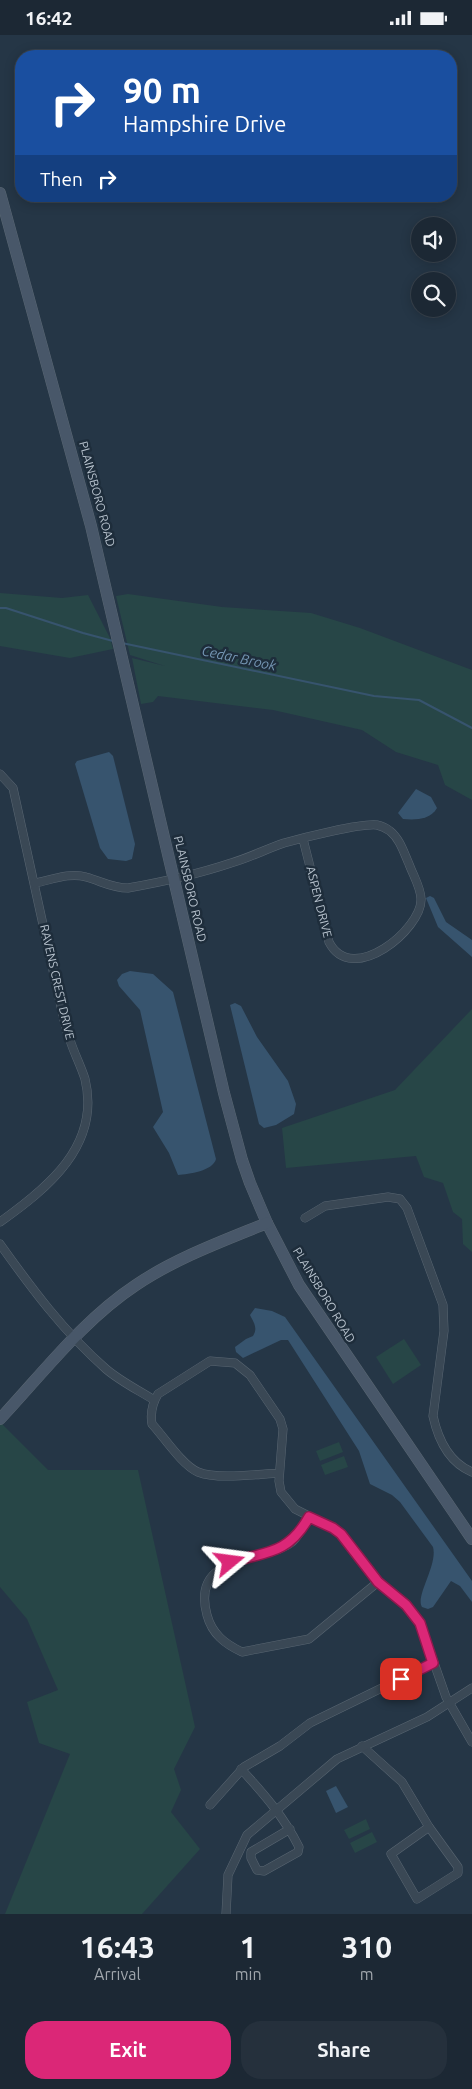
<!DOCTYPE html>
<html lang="en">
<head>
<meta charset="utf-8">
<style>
  :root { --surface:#1c2834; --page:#25303c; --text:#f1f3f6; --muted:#a0a6ac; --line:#3a444f; --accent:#db2777 }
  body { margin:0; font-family:Ubuntu,sans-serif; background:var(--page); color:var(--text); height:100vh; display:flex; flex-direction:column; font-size:19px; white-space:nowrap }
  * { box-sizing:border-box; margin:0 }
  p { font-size:16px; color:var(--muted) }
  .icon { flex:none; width:28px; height:28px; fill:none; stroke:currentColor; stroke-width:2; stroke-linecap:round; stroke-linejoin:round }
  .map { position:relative; height:1879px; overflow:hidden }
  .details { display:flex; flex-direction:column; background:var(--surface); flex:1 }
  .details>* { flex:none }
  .banner { position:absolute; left:15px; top:15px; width:442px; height:152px; border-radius:20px; box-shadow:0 2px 12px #0003,0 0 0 1px var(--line); background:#1a4fa0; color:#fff; overflow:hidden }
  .controls { position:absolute; left:411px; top:182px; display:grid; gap:10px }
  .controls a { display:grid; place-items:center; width:45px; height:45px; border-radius:50%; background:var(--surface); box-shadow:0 2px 12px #0003,0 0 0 1px var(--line); font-size:25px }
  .pin { position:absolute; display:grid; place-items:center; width:42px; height:42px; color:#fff; margin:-21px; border-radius:10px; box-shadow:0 2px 8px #0006 }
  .me { position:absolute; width:55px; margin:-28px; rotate:74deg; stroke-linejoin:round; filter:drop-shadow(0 0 4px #0008) }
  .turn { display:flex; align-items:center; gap:18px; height:105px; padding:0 25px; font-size:22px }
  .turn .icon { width:65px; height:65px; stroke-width:2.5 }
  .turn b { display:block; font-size:35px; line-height:42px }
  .then { display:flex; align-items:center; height:48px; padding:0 25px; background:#0003; gap:10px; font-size:19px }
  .eta { display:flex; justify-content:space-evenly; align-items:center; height:85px; text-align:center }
  .eta b { font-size:30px; font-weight:700; line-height:35px }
  .action { display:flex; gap:10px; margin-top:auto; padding:10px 25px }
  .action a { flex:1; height:58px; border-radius:20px; background:var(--accent); color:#fff; font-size:20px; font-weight:700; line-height:58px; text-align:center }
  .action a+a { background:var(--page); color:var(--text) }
  .status { display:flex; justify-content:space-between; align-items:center; height:35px; padding:0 25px; background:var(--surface); direction:ltr }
  .status svg { height:14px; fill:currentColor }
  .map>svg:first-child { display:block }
  .green { fill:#274647 }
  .water { fill:#37546e }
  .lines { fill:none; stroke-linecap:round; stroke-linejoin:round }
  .stream { stroke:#37546e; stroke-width:2 }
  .street-casing { stroke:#596672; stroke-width:9 }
  .secondary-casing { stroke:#596672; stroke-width:12 }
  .street { stroke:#3a4855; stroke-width:8 }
  .secondary { stroke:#485769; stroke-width:11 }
  .route-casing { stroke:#8e194d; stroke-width:12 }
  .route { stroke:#db2777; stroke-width:9 }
  .labels { text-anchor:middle; stroke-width:5; stroke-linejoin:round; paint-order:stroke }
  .street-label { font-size:12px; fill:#b8c3ce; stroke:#1e2d3b }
  .water-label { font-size:14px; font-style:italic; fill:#7596b4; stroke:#1e2d3b }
</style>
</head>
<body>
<div class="status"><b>16:42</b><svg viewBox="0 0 49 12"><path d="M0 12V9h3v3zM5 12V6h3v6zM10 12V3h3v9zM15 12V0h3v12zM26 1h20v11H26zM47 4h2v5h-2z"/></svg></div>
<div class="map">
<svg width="472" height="1879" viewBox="0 0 472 1879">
  <rect width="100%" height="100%" fill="#253646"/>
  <!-- green -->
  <g class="green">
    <polygon points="0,558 62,563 88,560 110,603 113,614 70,623 0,611"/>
    <polygon points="128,559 222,572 311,578 360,593 472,635 472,765 445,750 438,730 396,717 362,695 273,675 158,661 153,667 141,669 132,623 165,631 130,620 116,561"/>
    <polygon points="472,974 472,1217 463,1209 462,1184 453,1177 443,1148 424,1142 416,1121 286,1133 282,1093 395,1055"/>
    <polygon points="404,1304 421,1330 393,1349 376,1322"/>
    <polygon points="0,1387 48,1435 138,1435 195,1692 174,1734 181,1755 171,1777 200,1814 142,1879 5,1879 70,1719 39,1708 27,1667 58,1655 27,1584 0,1552"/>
    <polygon points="339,1407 343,1417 320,1426 316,1416"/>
    <polygon points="344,1421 348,1432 325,1440 321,1430"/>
    <polygon points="366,1784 370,1794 349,1804 344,1795"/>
    <polygon points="372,1797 377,1807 355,1818 350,1808"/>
  </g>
  <!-- water -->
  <g class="water">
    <polygon points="109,717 113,721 135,809 132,824 126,826 108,824 100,813 75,729 77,726"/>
    <path d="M 416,754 L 431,762 L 437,773 C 430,785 415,785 403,784 L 398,778 Z"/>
    <polygon points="430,861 434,863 446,887 472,905 472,922 438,892 426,863"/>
    <path d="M 130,936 L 153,939 L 173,957 L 216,1124 C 213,1136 189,1139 178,1140 L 169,1118 L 153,1092 L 163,1077 L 140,975 L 119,951 L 117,945 L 122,939 Z"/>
    <polygon points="235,968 241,971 257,1002 288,1046 296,1069 294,1079 276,1090 264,1093 259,1089 230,970"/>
    <path d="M 255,1273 L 272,1276 L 285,1282 L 472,1546 L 472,1567 L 460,1551 L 451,1546 L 433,1572 L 428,1574 L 422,1572 C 415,1561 438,1530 433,1512 L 400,1467 L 392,1460 L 370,1449 L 359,1416 L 288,1305 L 281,1305 L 243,1323 L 236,1317 L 235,1312 L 246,1304 L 253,1301 C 258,1293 254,1288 250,1280 Z"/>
    <polygon points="336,1751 348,1772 336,1778 326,1756"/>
  </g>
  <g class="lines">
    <!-- stream -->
    <g class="stream">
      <polyline points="0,573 6,573 83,598 113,606"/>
      <polyline points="122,608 374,661 419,665 472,693"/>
    </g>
    <!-- street casing -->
    <g class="street-casing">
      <g id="street">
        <path d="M 0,739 L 13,753 L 62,976 C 64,985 66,996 70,1005 C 74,1018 81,1031 85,1044 C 101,1110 48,1153 0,1187"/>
        <path d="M 35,848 C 51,845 70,837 86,842 C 101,846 112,853 128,853 C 162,847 198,839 231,828 C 249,823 266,814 284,808 C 302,803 361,788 377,790 C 382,791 386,793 390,796 C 400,804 404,818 409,829 C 413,840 421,853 421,864 C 422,894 352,952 329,907 L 303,804"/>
        <path d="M 305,1183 L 325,1171 L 388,1162 L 400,1164 L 407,1173 L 443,1270 L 444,1296 L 433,1381 C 438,1404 448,1427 472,1437"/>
        <path d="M 0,1209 C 32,1254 64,1297 106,1334 C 120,1346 138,1355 154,1365"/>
        <path d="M 279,1438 C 258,1439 217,1445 198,1437 C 182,1430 164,1402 152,1389 C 150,1378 152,1369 158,1359 L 210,1326 L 235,1328 L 250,1340 L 280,1384 L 283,1394 L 279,1446 L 281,1457 L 295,1474 L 333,1493 L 341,1499 L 378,1547 L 406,1570 L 420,1588 L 446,1662 L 472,1707"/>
        <path d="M 309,1481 C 304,1490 300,1500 292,1507 C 264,1529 190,1517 207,1580 C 212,1599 225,1609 242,1617 L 309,1604 L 378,1547"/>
        <polyline points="362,1711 402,1747 429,1792"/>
        <path d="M 241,1734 C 264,1759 284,1782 299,1812 L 298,1817 L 264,1836 L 257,1835 L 251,1823 L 251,1817 L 290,1794"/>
        <polyline points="210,1770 244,1732 280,1711 310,1688 433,1628"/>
        <polygon points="429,1792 458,1832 458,1838 417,1864 391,1819"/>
        <polyline points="226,1879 228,1840 247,1800 337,1724 427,1682 472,1653"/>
      </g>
    </g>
    <!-- secondary casing -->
    <g class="secondary-casing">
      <g id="secondary">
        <polyline points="0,158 91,491 224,1058 242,1125 250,1148 267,1188 299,1250 472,1504"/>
        <path d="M 0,1384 C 43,1338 83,1285 136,1250 C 176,1223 223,1206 267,1188"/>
      </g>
    </g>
    <!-- street -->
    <use href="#street" class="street"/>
    <!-- secondary -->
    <use href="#secondary" class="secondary"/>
  </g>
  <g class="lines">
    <!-- route casing -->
    <g class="route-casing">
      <path id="route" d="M 230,1527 C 268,1517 289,1518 309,1482 L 333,1493 L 341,1499 L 378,1547 L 406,1570 L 420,1588 L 433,1628 L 401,1644"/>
    </g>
    <!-- route -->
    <use href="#route" class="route"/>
  </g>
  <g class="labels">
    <!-- street labels -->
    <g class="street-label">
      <text transform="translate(97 459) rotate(75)" y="4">PLAINSBORO ROAD</text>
      <text transform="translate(190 854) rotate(77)" y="4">PLAINSBORO ROAD</text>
      <text transform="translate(319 867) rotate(76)" y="4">ASPEN DRIVE</text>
      <text transform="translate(57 947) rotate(77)" y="4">RAVENS CREST DRIVE</text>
      <text transform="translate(324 1260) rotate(59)" y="4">PLAINSBORO ROAD</text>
    </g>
    <!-- water labels -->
    <g class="water-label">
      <text transform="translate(239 623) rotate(12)" y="5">Cedar Brook</text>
    </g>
  </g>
</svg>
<div class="controls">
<a><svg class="icon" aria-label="sound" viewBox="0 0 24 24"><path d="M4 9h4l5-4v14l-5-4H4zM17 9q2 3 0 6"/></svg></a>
<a><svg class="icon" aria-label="search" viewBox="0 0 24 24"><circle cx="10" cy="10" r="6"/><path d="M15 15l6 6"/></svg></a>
</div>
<div class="pin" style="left:401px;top:1644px;background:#d93025"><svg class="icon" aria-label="arrive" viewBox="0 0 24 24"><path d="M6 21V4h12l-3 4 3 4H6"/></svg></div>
<svg class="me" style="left:230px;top:1527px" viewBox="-20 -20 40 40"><path d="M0-17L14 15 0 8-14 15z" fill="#db2777" stroke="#fff" stroke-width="4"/></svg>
<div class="banner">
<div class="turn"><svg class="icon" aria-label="right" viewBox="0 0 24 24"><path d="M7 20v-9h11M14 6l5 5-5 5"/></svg><div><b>90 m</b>Hampshire Drive</div></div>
<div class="then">Then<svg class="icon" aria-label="right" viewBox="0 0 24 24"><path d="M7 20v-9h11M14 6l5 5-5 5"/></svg></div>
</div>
</div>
<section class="details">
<div class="eta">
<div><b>16:43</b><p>Arrival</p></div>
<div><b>1</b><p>min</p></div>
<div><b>310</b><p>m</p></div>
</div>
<div class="action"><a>Exit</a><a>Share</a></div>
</section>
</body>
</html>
